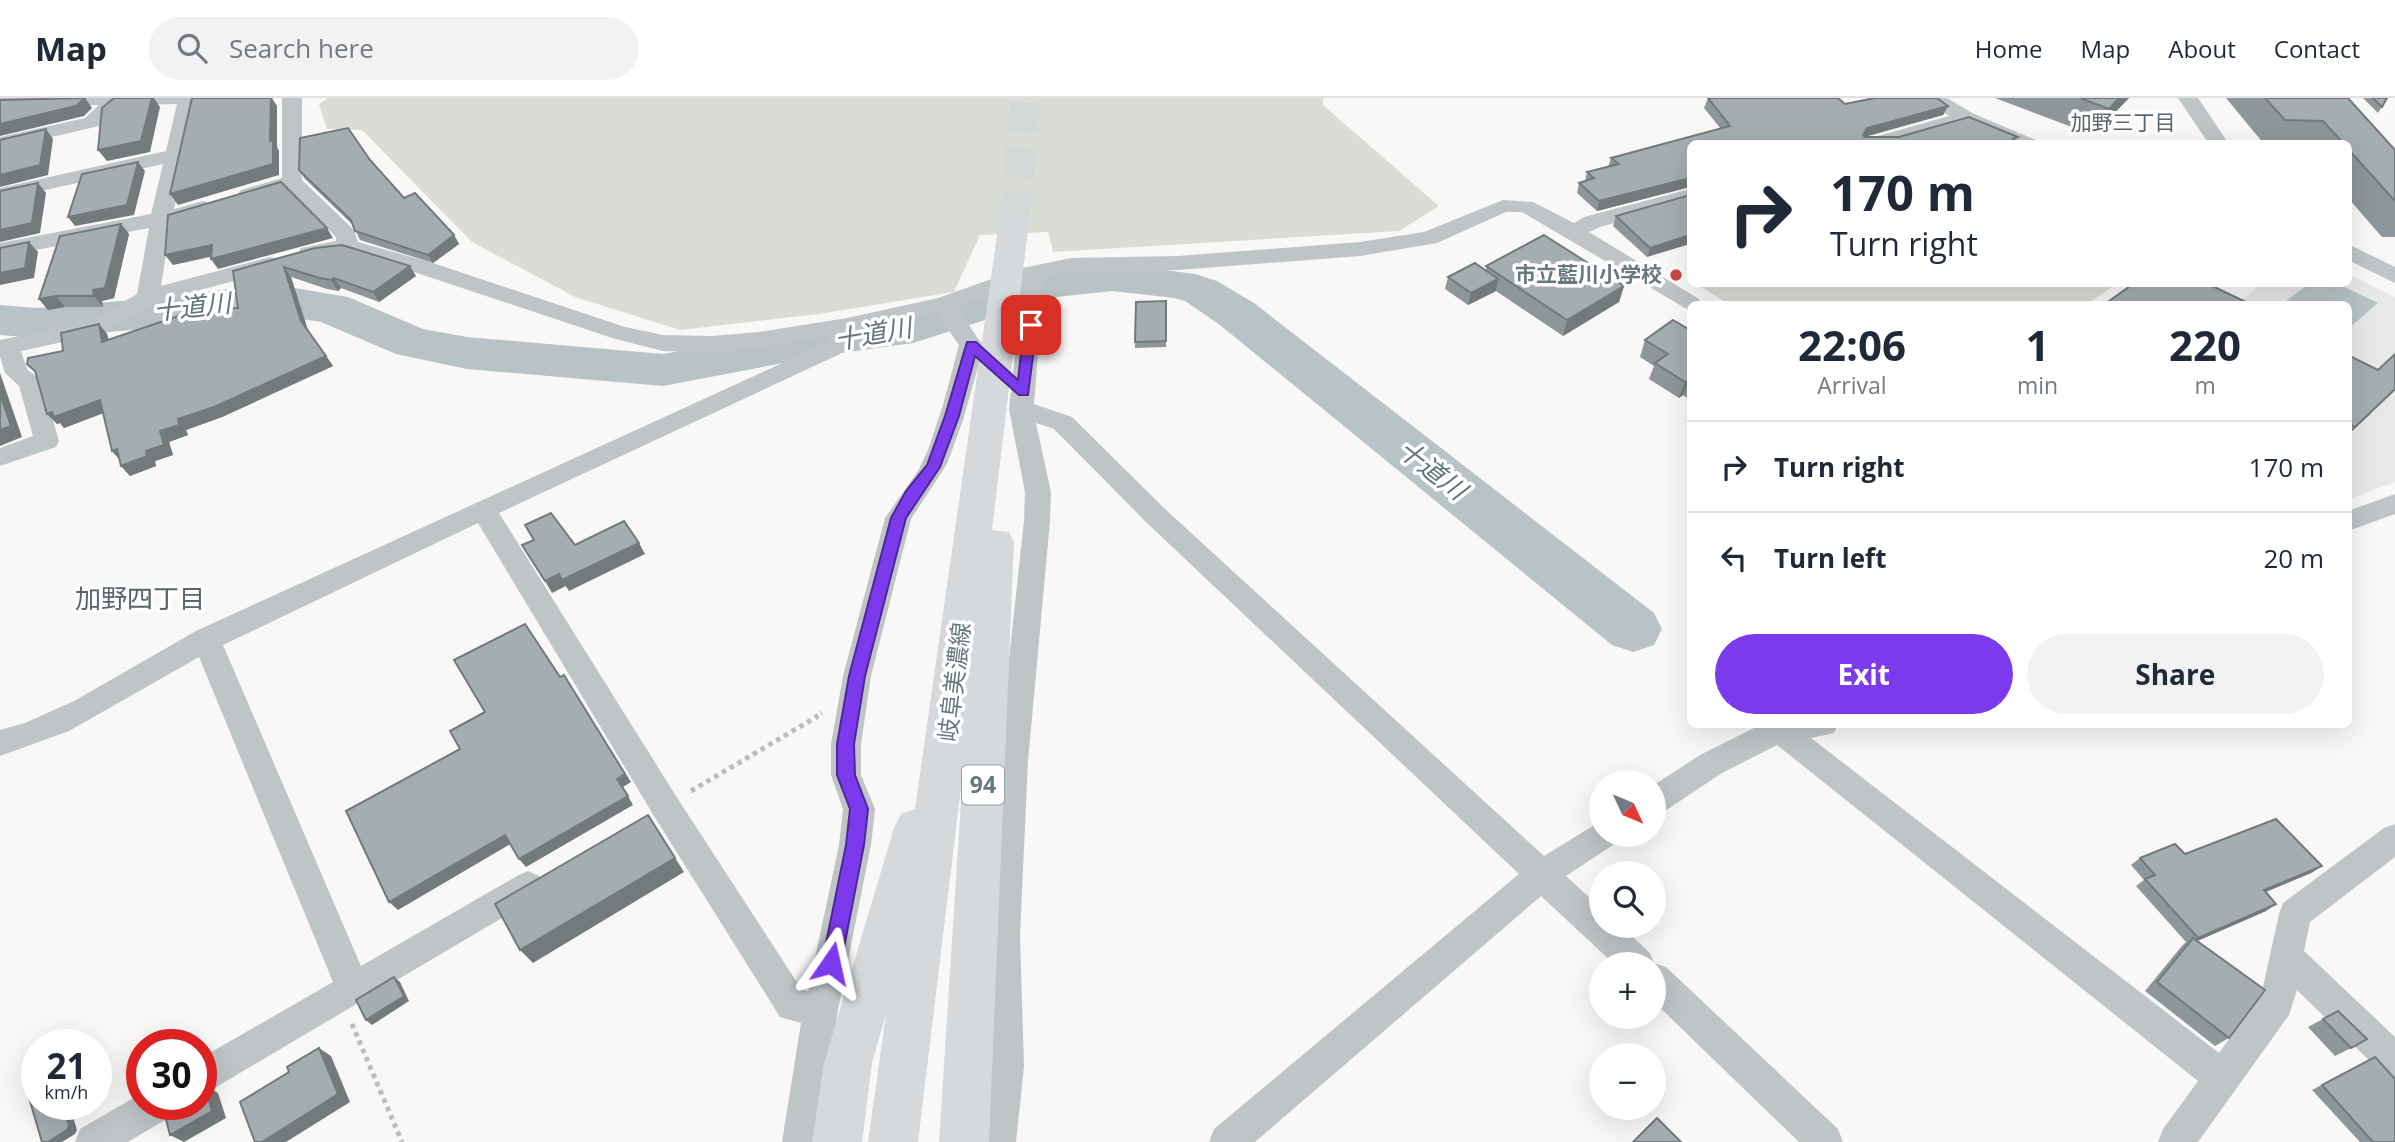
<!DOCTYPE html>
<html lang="en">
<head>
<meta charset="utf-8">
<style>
  :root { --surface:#fff; --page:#f2f2f3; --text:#1f2937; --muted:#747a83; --line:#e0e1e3; --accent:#7c3aed }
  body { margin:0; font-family:"Open Sans","Noto Sans JP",sans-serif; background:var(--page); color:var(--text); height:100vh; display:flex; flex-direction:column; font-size:26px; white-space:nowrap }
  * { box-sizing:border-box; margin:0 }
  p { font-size:23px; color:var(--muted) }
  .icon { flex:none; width:38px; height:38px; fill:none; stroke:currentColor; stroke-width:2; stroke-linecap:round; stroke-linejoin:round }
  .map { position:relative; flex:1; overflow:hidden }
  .panel { position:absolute; left:1687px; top:203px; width:665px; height:427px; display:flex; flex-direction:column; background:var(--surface); border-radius:10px; box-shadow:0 7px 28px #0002 }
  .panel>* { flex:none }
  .top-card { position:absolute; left:1687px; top:42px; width:665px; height:147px; border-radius:10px; box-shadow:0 7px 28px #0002; background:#fff; color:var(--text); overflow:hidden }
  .needle { width:46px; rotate:134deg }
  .fabs { position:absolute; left:1589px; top:672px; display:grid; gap:14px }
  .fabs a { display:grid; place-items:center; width:77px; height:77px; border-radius:50%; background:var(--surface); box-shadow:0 7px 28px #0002; font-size:35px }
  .speed { position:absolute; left:21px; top:931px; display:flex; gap:14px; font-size:35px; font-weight:700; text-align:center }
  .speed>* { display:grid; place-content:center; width:91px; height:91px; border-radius:50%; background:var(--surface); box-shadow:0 7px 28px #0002; line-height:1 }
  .speed small { font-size:18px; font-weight:400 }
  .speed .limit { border:10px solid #d22; background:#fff; color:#111 }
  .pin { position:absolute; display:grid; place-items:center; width:60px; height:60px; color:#fff; margin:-30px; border-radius:14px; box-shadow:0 4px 10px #0006 }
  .me { position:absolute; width:77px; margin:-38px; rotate:11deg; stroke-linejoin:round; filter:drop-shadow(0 0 5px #0008) }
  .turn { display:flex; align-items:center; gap:24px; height:147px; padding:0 28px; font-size:32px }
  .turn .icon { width:91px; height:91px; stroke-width:2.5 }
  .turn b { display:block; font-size:49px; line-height:60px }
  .eta { display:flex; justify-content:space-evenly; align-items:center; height:119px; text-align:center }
  .eta b { font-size:42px; font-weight:700; line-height:49px }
  .cta { display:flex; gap:14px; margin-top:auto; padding:14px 28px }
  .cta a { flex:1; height:80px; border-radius:42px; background:var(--accent); color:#fff; font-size:28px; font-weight:700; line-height:80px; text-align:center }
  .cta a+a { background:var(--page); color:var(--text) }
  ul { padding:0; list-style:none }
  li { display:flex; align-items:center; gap:21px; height:91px; padding:0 28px; border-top:2px solid var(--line) }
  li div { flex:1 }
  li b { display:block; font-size:26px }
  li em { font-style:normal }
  header { display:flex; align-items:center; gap:42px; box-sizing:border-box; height:98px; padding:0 35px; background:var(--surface); border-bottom:2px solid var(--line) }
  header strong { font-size:33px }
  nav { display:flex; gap:38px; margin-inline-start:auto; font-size:24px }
  .search { width:490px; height:63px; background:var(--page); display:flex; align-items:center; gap:18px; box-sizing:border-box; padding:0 24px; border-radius:38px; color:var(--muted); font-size:26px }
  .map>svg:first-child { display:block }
  .built { fill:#e7e8e7 }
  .green { fill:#daddd6 }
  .water { fill:#b7c3c5 }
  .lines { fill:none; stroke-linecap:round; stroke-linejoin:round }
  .river { fill:#b7c3c5; fill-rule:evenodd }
  .primary-tunnel { stroke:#d4d8d9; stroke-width:30; stroke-dasharray:30 15; stroke-linecap:butt }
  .path-far1 { stroke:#b9bdbe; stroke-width:4.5; stroke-dasharray:3.5 3.5; stroke-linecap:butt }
  .path { stroke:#b9bdbe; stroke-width:5; stroke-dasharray:4.5 4.5; stroke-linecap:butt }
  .street { fill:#bfc4c6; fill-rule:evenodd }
  .primary { fill:#d5d9db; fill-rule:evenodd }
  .wall { fill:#8d9698 }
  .shaded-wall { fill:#737a7c }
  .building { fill:#a4aeb1; stroke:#737a7c; stroke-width:2 }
  .route { fill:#7c3aed; stroke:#51269a; stroke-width:2 }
  .poi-dot { fill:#cd4942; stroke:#fff; stroke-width:2.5 }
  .labels { text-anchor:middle; stroke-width:7; stroke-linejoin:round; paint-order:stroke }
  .far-neighbourhood-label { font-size:21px; fill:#59656a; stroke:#fff }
  .far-poi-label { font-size:21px; font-weight:bold; fill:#67797e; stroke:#fff; text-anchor:end }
  .shield { fill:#fff; stroke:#95a1a5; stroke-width:2 }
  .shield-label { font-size:23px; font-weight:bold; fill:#67797e }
  .street-label { font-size:24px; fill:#67797e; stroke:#fff }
  .water-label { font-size:26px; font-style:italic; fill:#627678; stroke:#fff }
  .neighbourhood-label { font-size:26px; fill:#59656a; stroke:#fff }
</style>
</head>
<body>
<header>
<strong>Map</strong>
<div class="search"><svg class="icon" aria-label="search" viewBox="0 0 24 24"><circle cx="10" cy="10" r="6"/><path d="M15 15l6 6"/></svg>Search here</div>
<nav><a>Home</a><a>Map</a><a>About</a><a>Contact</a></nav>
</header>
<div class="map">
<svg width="2395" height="1044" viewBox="0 0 2395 1044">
  <rect width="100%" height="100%" fill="#f9f8f7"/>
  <!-- built -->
  <polygon class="built" points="2349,176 2395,199 2395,384 2349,401 2348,206 2236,206 2262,186 2348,186"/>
  <!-- green -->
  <g class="green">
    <polygon points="328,0 1323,0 1323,7 1439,108 1399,133 1053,154 1048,134 980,137 954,194 819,216 680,232 575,199 472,144 362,32 327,31 319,6"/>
    <polygon points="1696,186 2116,186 2087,206 1729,206"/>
  </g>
  <!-- water -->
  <polygon class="water" points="2308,186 2338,186 2378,205 2349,230 2348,206 2282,206"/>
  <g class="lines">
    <!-- river -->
    <polygon class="river" points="1112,165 1195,176 1217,183 1254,205 1654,515 1662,531 1654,547 1633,554 1612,547 1220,227 1185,203 1174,200 1112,193 1057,199 913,245 820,258 663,288 467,271 396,256 321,224 295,220 242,219 157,230 37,240 0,237 0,207 37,210 157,200 242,189 295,190 348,199 423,231 467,239 663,256 820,226 909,215 1052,171"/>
    <!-- primary-tunnel -->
    <polyline class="primary-tunnel" points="1014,124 1026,0"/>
    <!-- path-far1 -->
    <polyline class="path-far1" points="815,619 822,615"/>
    <!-- path -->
    <g class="path">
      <polyline points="691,693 818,618"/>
      <polyline points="352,926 402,1044"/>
    </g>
    <!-- street -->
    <g class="street">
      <polygon points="0,0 218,0 215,4 197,6 174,111 203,103 210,105 214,109 210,113 171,125 161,188 270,159 278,161 281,166 278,171 156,204 104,235 21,253 27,271 42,284 59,343 56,349 0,368 0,350 33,338 19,288 5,275 0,259 0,242 89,224 137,196 149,130 0,159 0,145 151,116 163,66 0,102 0,90 166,53 177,6 123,7 99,28 0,51 0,39 85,20 99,7 0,9"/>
      <path d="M 282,0 L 302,0 L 302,82 L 354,132 L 358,144 L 433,165 L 625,229 L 663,237 L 712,238 L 759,234 L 847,220 L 938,200 L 1023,170 L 1071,160 L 1178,158 L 1360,144 L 1424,134 L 1503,102 L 1533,104 L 1574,125 L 1584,119 L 1690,91 L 1690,103 L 1600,129 L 1589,134 L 1699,201 L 1702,206 L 1690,206 L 1690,213 L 1522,114 L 1506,114 L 1437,145 L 1360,158 L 1178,172 L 1071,174 L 1044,179 L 1034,306 L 1072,319 L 1165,411 L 1544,758 L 1601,723 L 1601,737 L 1618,737 L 1613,747 L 1566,778 L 1601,810 L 1601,828 L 1621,828 L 1650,855 L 1654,865 L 1666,869 L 1838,1031 L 1843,1044 L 1799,1044 L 1654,904 L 1654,866 L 1614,866 L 1541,798 L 1255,1044 L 1209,1044 L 1214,1031 L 1519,776 L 1147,425 L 1054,331 L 1036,325 L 1051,394 L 1050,423 L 1028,663 L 1020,837 L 1024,969 L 1016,1044 L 980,1044 L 988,969 L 986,837 L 998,663 L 1024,423 L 1025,394 L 1009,311 L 1023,185 L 957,209 L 979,242 L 996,259 L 992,265 L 979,265 L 963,322 L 947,366 L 911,421 L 871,578 L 861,646 L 861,677 L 875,711 L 871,747 L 838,912 L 818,1044 L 782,1044 L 801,925 L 780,919 L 654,718 L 478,425 L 223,547 L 361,868 L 517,778 L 528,773 L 539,778 L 544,788 L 539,798 L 201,998 L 201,960 L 333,884 L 199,559 L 69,633 L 0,658 L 0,632 L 25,625 L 74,603 L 196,533 L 824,246 L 829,238 L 759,250 L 712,254 L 663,253 L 612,240 L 417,175 L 347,155 L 309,162 L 301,160 L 298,155 L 301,150 L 336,143 L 336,139 L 288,91 L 248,102 L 241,100 L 238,96 L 241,92 L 282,80 ZM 937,215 L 959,247 L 943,307 L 928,352 L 918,373 L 885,420 L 843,578 L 831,646 L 831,677 L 843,711 L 839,747 L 808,893 L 802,892 L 676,698 L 499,415 L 840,256 L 855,233 Z"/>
      <polygon points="1923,0 1947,0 1972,15 2036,42 2039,46 2011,46 1964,26 1894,46 1861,46 1864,42 1949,18"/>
      <polygon points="2178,0 2198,0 2229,46 2209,46"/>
      <polygon points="2348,146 2395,169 2395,185 2348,162"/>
      <polygon points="2395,396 2395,416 2348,433 2348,413"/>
      <polygon points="1762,626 1838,626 1834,635 1811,640 2219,955 2261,898 2279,816 2283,805 2384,730 2395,726 2395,759 2310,824 2304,853 2395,939 2395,981 2382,975 2297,892 2289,917 2198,1044 2158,1044 2163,1031 2198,983 1777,647 1722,675 1665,713 1654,716 1654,687 1700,657"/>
      <polygon points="142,995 142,1006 175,1006 170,1019 128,1044 75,1044 80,1031"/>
    </g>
    <!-- primary -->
    <polygon class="primary" points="1014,115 1024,118 1029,124 992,432 1009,434 1014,444 989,1044 939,1044 963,673 918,1044 868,1044 886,916 872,965 862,1044 812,1044 824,965 894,730 901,716 915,711 999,124 1004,118"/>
  </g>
  <!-- wall -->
  <g class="wall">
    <polygon points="1708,0 1845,6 1948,8 1943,17 1865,39 2018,39 1690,46 1690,89 1597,113 1577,95 1579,85 1585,83 1587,74 1608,69 1611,60 1721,31 1704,10"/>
    <polygon points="1995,0 2129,0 2093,37"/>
    <polygon points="2226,0 2348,0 2395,52 2395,139 2382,139 2348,100 2348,46 2264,46"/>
    <polygon points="2363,0 2387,0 2378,15"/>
    <polygon points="370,62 404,100 454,137 459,146 433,165 360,142 353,127 305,81 299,72"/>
    <polygon points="1690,97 1647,159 1613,128 1616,118"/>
    <polygon points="121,126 129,136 114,200 102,203 103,209 65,209 48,212 39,201"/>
    <polygon points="315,150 416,178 379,204 341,190 338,193 327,191 291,179 308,232 333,268 222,319 186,332 188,337 169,344 173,357 155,363 156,368 130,378 121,368 119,361 112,353 103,315 64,330 60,325 57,326 36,275 27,266 63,253 99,226 107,236 109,242 238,210 233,173"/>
    <polygon points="1486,168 1624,188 1619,204 1563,238 1496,193 1468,207 1445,191 1448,179 1486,172"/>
    <polygon points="1166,203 1166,249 1135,250 1136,204"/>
    <polygon points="1690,232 1690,302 1683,297 1679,300 1649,281 1654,268 1640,259 1645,242"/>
    <polygon points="2348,257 2395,292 2348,337"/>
    <polygon points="2185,756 2322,768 2311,775 2266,794 2266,813 2197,843 2229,940 2215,948 2145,893 2181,849 2186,844 2136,788 2144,782 2131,767 2140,760"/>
    <polygon points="2338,913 2351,950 2335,958 2308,929"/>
    <polygon points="2375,959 2395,1044 2360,1044 2312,992"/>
  </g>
  <!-- shaded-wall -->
  <g class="shaded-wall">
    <polygon points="85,0 92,10 84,18 0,38 0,26"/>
    <polygon points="152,0 154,0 160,9 150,54 107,63 98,52"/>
    <polygon points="271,0 272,0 277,8 277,49 279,53 279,77 178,107 170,96 270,43"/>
    <polygon points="2119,0 2129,0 2093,37 2109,11"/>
    <polygon points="1948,8 1943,17 1863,39 1863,37 1867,30"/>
    <polygon points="46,31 53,41 48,77 0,89 0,77"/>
    <polygon points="138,64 145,73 134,117 75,128 68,119"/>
    <polygon points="1690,80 1690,89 1597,113 1599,103"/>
    <polygon points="38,85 46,95 40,135 0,144 0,132"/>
    <polygon points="121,126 129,136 114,200 102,203 103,209 94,198 93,192"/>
    <polygon points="327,130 333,140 218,171 211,161"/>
    <polygon points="454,137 459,146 433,165 428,157"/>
    <polygon points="1690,137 1690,146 1647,159 1650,150"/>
    <polygon points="29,144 38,154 34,180 0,187 0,175"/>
    <polygon points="212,147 219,157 173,167 165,157"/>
    <polygon points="410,168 416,178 379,204 373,194"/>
    <polygon points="284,169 291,179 308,233 301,223"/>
    <polygon points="334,180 341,190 338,193 331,182"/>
    <polygon points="1498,181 1496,193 1468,207 1471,195"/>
    <polygon points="1624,188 1619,204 1563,238 1567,222"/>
    <polygon points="56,198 65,209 48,212 39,201"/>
    <polygon points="99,226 107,236 111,255 102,244"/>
    <polygon points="326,258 333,268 222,319 186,332 188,337 169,344 173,357 155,363 156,368 130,378 121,368 160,333 178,321"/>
    <polygon points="0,275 22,339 0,348"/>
    <polygon points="1690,281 1683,297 1679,300 1685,284"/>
    <polygon points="2395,291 2395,292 2348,337 2355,329"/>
    <polygon points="100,302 109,313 64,330 60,325 57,326 47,316"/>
    <polygon points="117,351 121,363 112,353"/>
    <polygon points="639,445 645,456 569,493 562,482"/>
    <polygon points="559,476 566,488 552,495 545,483"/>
    <polygon points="564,577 631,684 623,689 633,707 526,769 519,761 617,681"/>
    <polygon points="648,717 684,774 533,865 520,852"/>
    <polygon points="505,737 512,745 398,812 389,804"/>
    <polygon points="2322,768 2311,775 2253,799 2264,792"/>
    <polygon points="2276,806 2266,813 2188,847 2198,840"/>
    <polygon points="394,879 400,884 409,903 372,927 366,922"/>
    <polygon points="319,950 331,958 350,1004 286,1044 262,1044"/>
    <polygon points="205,987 218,995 226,1020 184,1044 170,1037"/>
    <polygon points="62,1006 69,1006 77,1032 75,1036 62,1044 48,1044"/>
  </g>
  <!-- building -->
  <g class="building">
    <polygon points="85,0 76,8 0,26 0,2"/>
    <polygon points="114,0 152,0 141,43 98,52 102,10"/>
    <polygon points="192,0 271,0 270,43 273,42 273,66 170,96"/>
    <polygon points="1708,0 1838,0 1845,6 1875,0 1937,0 1948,8 1867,30 1863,37 1865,39 1899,39 1969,19 2018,39 2013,41 2020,46 1690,46 1690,80 1599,103 1579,85 1594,80 1587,74 1619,66 1611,60 1730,28"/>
    <polygon points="2080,0 2119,0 2109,11"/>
    <polygon points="2265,0 2348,0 2395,52 2395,103 2348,51 2348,46 2344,46 2323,23 2285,22"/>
    <polygon points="2373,0 2387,0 2382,9"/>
    <polygon points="348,30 370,62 404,100 415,95 454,137 428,157 355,133 351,122 299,72 300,40"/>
    <polygon points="46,31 40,67 0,77 0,42"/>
    <polygon points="138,64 127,107 68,119 82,76"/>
    <polygon points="281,84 327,130 211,161 212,147 165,157 168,117"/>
    <polygon points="38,85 32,125 0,132 0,93"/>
    <polygon points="1690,97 1690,137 1650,150 1616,118"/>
    <polygon points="121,126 105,190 93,192 94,198 56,198 39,201 60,138"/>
    <polygon points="1544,137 1624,188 1567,222 1486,168"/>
    <polygon points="29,144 25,170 0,175 0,150"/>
    <polygon points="342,147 410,168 373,194 334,180 331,182 320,180 284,169 301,223 326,258 214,309 178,321 179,327 160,333 164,347 146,353 147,358 121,368 117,351 112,353 100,302 54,319 52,314 47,316 35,273 27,266 28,260 63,253 61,235 99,226 102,244 193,213 238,210 233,173 315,150"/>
    <polygon points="1475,165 1498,181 1471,195 1448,179"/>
    <polygon points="2133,186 2211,186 2210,187 2250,206 2105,206"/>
    <polygon points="1166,203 1166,243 1135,244 1136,204"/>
    <polygon points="1673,222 1690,232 1690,281 1685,284 1655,265 1668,256 1645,242"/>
    <polygon points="2395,256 2395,291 2355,329 2348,325 2348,257 2378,272"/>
    <polygon points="0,296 11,328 0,332"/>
    <polygon points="551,415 575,447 624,423 639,445 562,482 559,476 545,483 522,447 534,442 525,427"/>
    <polygon points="525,526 560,579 564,577 625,676 617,681 628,698 519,761 505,737 389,804 346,713 460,651 450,633 485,614 454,562"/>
    <polygon points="648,717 675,760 520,852 495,806"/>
    <polygon points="2276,721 2322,768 2264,792 2276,806 2198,840 2145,781 2155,777 2140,760 2175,746 2185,756"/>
    <polygon points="2193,840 2265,892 2229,940 2157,884"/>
    <polygon points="394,879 404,898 366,922 356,902"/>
    <polygon points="2338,913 2367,941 2351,950 2323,921"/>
    <polygon points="319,950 338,996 262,1044 255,1044 240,1004 289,974 287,969"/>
    <polygon points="2375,959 2395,981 2395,1044 2373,1044 2322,987"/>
    <polygon points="37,975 37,1006 62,1006 69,1028 67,1032 48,1044 42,1044 24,983"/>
    <polygon points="205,987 212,1013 170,1037 163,1010 170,1006 201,1006 201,989"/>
    <polygon points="1657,1020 1681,1044 1633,1044"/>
  </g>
  <!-- route -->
  <polygon class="route" points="1031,223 1037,227 1028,297 1019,297 975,258 959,318 940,369 906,420 865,578 854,646 855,677 868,711 864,747 841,865 838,871 831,874 824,871 822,865 846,747 850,711 837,677 837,646 849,578 891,420 906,393 927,367 945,318 967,244 976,244 1018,282 1024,227"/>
  <!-- markers -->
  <circle class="poi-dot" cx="1676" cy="177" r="7"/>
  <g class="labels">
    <!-- far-neighbourhood labels -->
    <g class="far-neighbourhood-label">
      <text x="2123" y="32">加野三丁目</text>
    </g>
    <!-- far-poi labels -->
    <g class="far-poi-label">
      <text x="1662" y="184">市立藍川小学校</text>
    </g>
    <!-- shield labels -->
    <rect class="shield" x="962" y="667.5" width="42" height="39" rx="5"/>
    <g class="shield-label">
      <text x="983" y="695">94</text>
    </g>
    <!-- street labels -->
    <g class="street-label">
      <text transform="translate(955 584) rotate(-83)" y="8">岐阜美濃線</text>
    </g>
    <!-- water labels -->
    <g class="water-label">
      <text transform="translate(192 209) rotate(-6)" y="9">十道川</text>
      <text transform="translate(873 236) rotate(-10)" y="9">十道川</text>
      <text transform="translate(1432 372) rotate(38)" y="9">十道川</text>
    </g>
    <!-- neighbourhood labels -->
    <g class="neighbourhood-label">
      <text x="140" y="510">加野四丁目</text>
    </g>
  </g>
</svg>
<div class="fabs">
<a><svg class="needle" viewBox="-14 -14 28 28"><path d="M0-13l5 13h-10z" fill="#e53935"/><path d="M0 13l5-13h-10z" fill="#747a83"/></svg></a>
<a><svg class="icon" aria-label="search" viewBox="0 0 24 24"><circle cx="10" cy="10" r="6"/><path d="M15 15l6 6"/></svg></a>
<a>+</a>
<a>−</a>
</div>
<div class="speed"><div>21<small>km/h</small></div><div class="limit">30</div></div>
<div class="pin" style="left:1031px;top:227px;background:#d93025"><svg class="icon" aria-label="arrive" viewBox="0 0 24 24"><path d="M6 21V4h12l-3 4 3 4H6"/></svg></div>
<svg class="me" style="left:831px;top:865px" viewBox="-20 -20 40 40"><path d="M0-17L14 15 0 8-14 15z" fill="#7c3aed" stroke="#fff" stroke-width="4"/></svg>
<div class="top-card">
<div class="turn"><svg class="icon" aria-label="right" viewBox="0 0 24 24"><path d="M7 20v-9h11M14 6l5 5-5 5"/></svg><div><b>170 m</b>Turn right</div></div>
</div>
<section class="panel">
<div class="eta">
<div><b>22:06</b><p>Arrival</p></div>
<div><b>1</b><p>min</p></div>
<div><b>220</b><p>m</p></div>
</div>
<ul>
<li><svg class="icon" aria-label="right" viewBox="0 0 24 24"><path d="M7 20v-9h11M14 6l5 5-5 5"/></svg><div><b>Turn right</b></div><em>170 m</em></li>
<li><svg class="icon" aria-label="left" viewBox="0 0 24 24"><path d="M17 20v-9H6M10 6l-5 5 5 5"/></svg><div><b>Turn left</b></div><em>20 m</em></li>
</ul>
<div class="cta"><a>Exit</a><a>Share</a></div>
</section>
</div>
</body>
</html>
